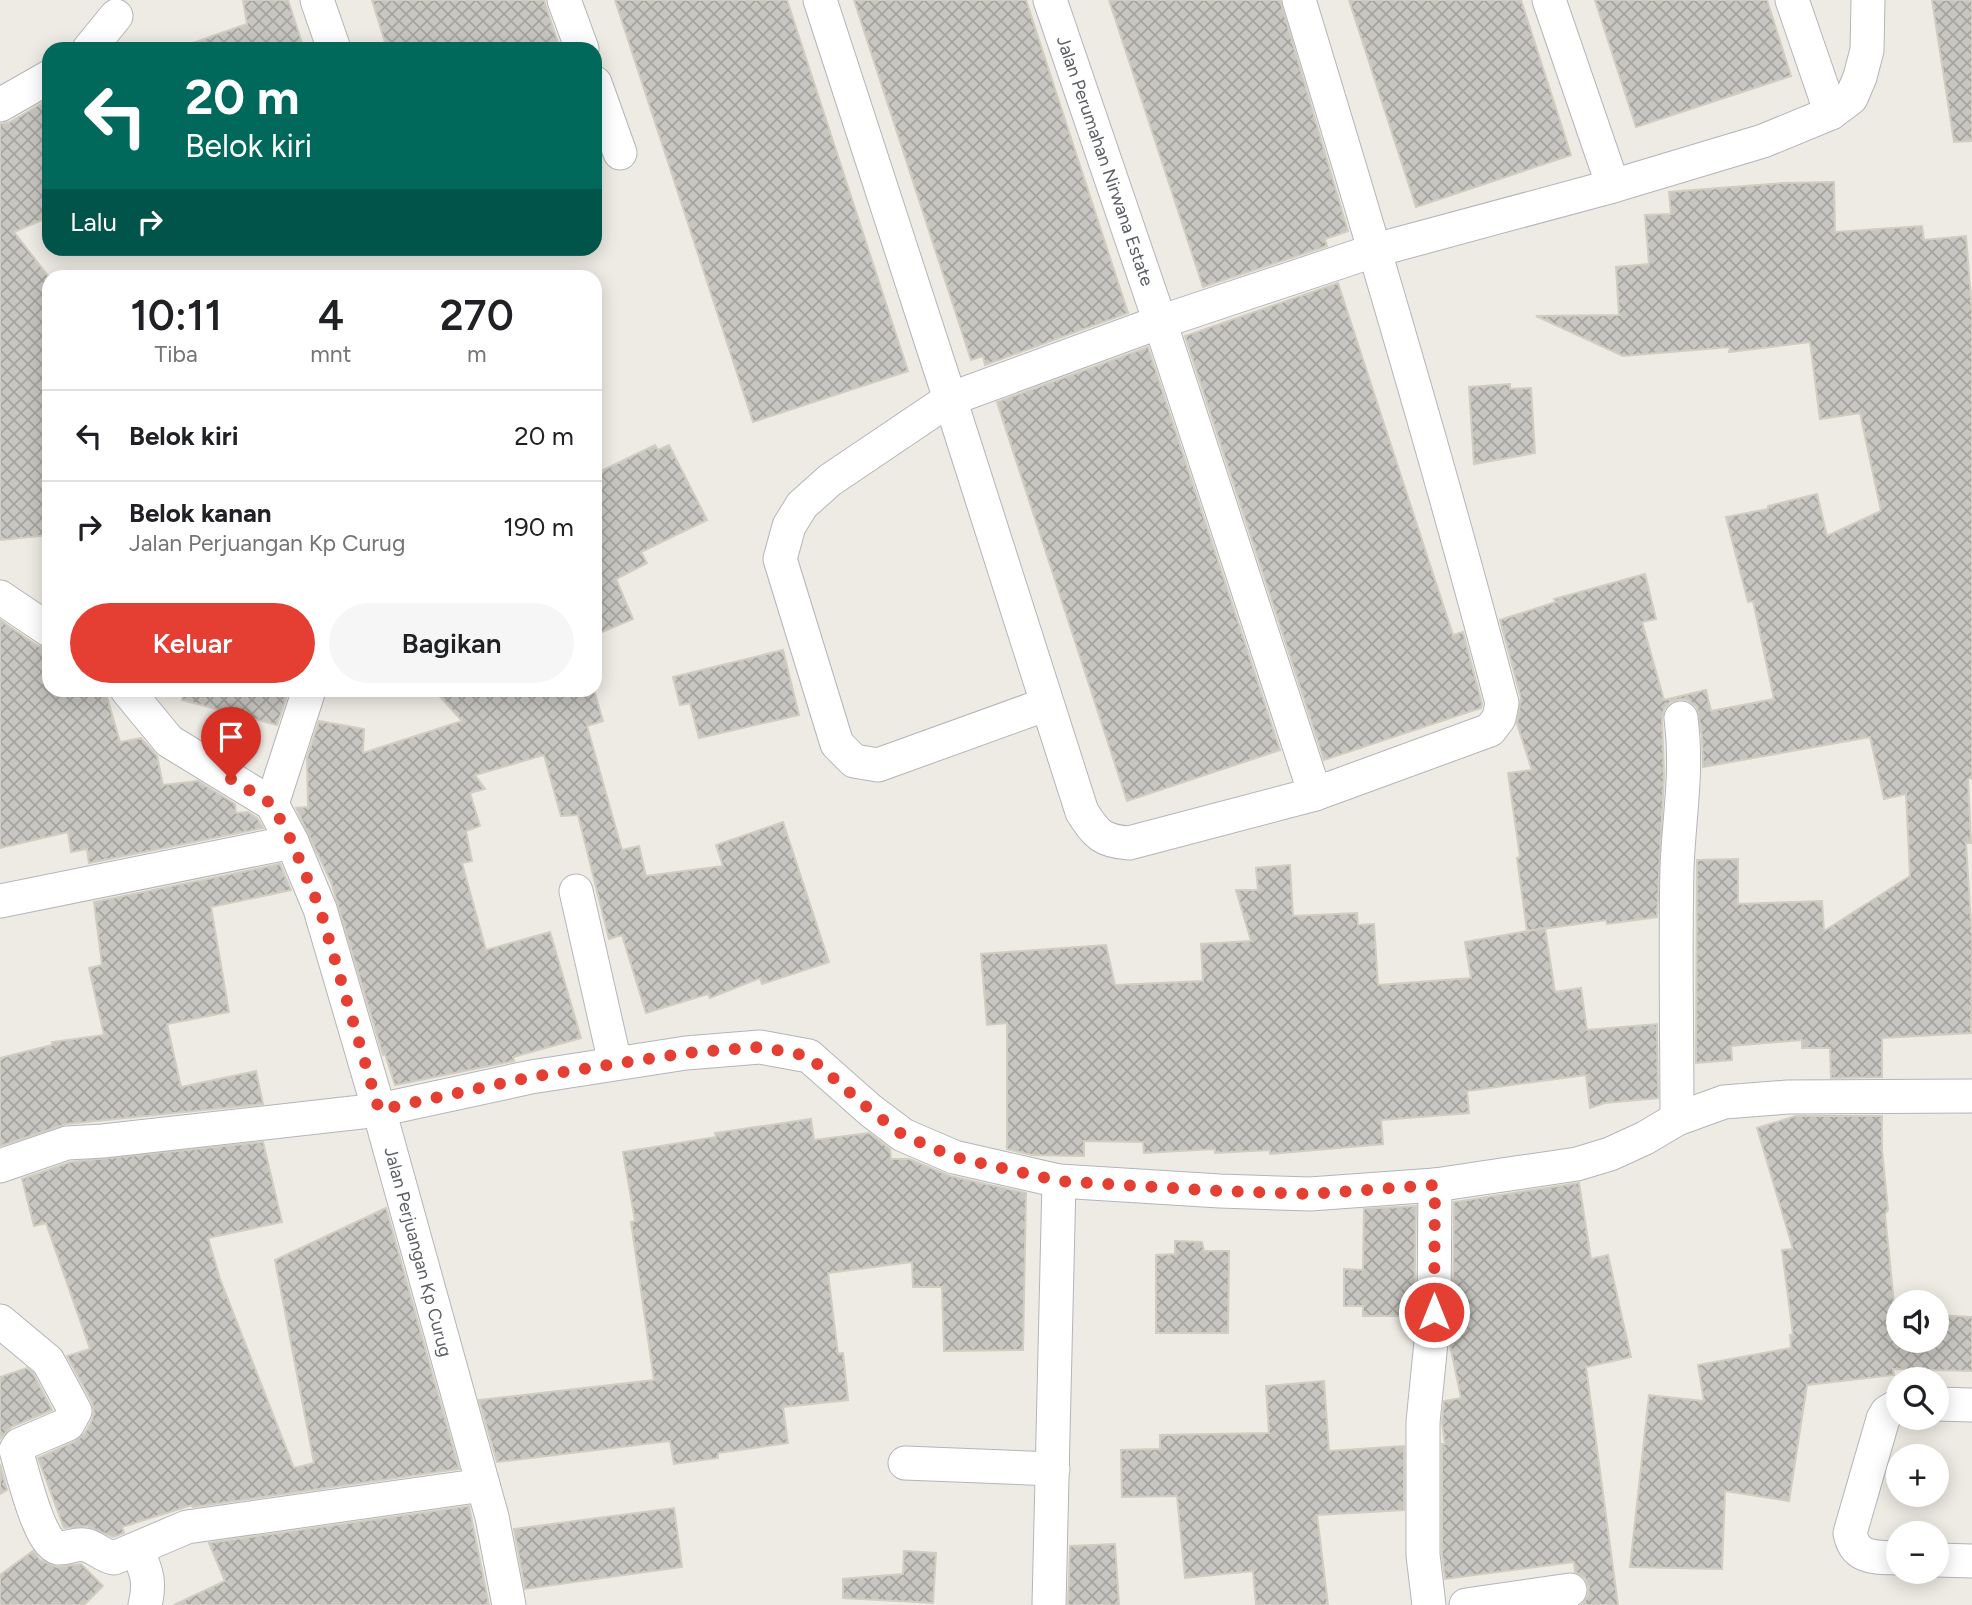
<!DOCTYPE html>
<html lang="id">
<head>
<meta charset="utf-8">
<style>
  :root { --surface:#fff; --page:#f6f6f6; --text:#202124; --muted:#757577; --line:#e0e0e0; --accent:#e43f32 }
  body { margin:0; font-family:Figtree,sans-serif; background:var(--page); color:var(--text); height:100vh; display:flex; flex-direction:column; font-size:26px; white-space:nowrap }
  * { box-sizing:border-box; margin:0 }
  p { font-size:23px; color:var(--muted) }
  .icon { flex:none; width:38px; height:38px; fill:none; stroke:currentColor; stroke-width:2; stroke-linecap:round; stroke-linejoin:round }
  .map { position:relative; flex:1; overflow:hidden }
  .side { position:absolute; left:42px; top:270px; width:560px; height:427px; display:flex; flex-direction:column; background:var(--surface); border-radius:21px; box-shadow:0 4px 18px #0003 }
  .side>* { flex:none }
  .top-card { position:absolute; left:42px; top:42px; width:560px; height:214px; border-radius:21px; box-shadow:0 4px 18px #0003; background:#00695c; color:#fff; overflow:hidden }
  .fabs { position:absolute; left:1886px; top:1290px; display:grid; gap:14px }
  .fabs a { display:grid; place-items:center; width:63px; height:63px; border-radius:50%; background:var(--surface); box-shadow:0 4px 18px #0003; font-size:35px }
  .pin { position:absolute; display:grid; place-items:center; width:60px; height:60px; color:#fff; margin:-72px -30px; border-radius:50% 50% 50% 0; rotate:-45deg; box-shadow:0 0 7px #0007 }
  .pin .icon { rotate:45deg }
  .me { position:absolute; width:77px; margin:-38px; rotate:0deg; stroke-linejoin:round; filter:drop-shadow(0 0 5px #0008) }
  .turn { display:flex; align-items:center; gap:24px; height:147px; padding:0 28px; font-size:32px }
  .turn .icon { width:91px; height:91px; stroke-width:2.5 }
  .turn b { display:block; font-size:49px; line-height:60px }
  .then { display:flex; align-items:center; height:66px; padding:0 28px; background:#0003; gap:14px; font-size:26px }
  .eta { display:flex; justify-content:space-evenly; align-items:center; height:119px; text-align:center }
  .eta b { font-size:42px; font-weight:600; line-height:49px }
  .button { display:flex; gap:14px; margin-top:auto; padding:14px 28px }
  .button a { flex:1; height:80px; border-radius:42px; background:var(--accent); color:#fff; font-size:28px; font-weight:600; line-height:80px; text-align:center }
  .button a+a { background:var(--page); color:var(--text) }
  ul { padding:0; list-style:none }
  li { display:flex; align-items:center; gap:21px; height:91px; padding:0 28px; border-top:2px solid var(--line) }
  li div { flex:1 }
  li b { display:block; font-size:26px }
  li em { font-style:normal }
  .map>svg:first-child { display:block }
  .building { fill:url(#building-cross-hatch); stroke:#d2cdc1; stroke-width:2 }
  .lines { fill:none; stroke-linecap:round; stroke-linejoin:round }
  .minor-casing { stroke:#b3b5ba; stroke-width:35 }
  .minor { stroke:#fff; stroke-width:33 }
  .route { stroke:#e43f32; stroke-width:12; stroke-dasharray:0 21.6 }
  .labels { text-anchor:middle; stroke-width:5; stroke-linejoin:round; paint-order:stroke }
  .street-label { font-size:18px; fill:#5b5f63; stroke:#fff }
</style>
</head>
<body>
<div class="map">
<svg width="1972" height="1605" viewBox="0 0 1972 1605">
  <defs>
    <pattern id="building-cross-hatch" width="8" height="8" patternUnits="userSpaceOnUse" patternTransform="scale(1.75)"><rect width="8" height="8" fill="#c8c6c0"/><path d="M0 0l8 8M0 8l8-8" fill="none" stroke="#a5a4a0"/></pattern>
  </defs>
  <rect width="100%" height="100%" fill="#edebe3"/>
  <!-- building -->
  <g class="building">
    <polygon points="243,0 288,0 304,49 190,49 190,44 247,24"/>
    <polygon points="372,0 544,0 560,49 387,49"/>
    <polygon points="615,0 787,0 908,371 753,422"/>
    <polygon points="854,0 1026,0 1128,313 985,365 983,356 971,360"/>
    <polygon points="1109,0 1280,0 1348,231 1325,239 1327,246 1203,287"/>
    <polygon points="1349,0 1521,0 1571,155 1416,207"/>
    <polygon points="1595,0 1767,0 1791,76 1636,127"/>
    <polygon points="1932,0 1972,0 1972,141 1954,142"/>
    <polygon points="49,99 49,217 14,232 49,277 49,535 0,540 0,124 10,122"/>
    <polygon points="1834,182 1835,232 1922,226 1924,240 1966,236 1972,312 1972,778 1968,779 1971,843 1966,843 1972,939 1971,1033 1882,1038 1882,1077 1831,1078 1830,1048 1802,1048 1802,1040 1731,1046 1732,1060 1696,1063 1697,860 1738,859 1738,904 1822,901 1824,931 1910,876 1906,794 1884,799 1870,737 1703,767 1702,736 1697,707 1688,700 1680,699 1670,702 1664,709 1662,719 1664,775 1657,917 1607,924 1606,920 1527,931 1517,858 1520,857 1508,773 1532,770 1517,724 1521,698 1500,620 1556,602 1554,599 1645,574 1656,619 1642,622 1664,700 1706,690 1711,711 1774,699 1753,601 1748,602 1726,517 1768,509 1768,506 1817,494 1827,536 1881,511 1860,413 1820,419 1810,342 1729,352 1730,347 1623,356 1536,316 1619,315 1616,267 1649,264 1645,215 1671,214 1669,192 1782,183"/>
    <polygon points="1338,283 1453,635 1463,632 1482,704 1481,708 1324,760 1185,336"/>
    <polygon points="1148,347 1280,750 1127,801 997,402"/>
    <polygon points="1510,384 1510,389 1531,388 1535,453 1474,464 1469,387"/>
    <polygon points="655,445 658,450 669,445 707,520 641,552 647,563 616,579 633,619 595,635 595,474"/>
    <polygon points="0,620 38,646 49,649 49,690 105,690 120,742 141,738 157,756 163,785 198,781 235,804 236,813 248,812 257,818 263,828 89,863 87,849 71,852 68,832 0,848"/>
    <polygon points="783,650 799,715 699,738 690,703 680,705 673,677"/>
    <polygon points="183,690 289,690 277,725 182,700"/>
    <polygon points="434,690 594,690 603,721 587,726 622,850 639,846 646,876 723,866 716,845 783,822 829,962 762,984 760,978 710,998 708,994 646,1013 622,935 609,939 578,815 561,816 544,755 475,775 485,789 470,793 480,826 466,831 472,861 462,863 486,950 550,932 581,1038 513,1057 514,1061 395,1085 385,1054 383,1055 331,882 296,808 308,807 307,758 319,721 364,729 363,753 462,721"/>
    <polygon points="280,864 291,890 211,907 229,1012 167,1024 181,1087 256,1071 263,1104 66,1124 0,1146 0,1058 52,1045 52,1042 104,1035 89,968 102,965 94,902"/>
    <polygon points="1290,865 1293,916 1357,913 1358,925 1374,924 1378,985 1471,978 1465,942 1545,928 1555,992 1581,988 1587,1030 1657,1024 1658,1098 1605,1103 1590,1108 1586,1075 1467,1091 1469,1113 1381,1120 1383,1144 1270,1154 1270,1150 1215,1153 1215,1149 1144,1153 1143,1142 1084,1141 1084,1156 1032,1155 1007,1149 1007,1023 987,1025 981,954 1106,945 1115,985 1203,981 1201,944 1251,941 1236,890 1258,890 1256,868"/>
    <polygon points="1796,1116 1882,1116 1882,1150 1888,1210 1885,1214 1895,1313 1899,1313 1899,1340 1937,1340 1937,1315 1972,1317 1972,1371 1893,1369 1894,1375 1807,1385 1789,1501 1725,1491 1722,1569 1630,1567 1649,1395 1704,1401 1698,1365 1791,1348 1790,1335 1793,1335 1782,1250 1793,1249 1757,1128"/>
    <polygon points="811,1119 814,1140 869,1133 890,1149 891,1159 909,1159 950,1176 1026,1193 1023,1350 944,1351 942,1287 913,1287 912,1262 828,1273 838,1354 843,1353 848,1400 783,1407 788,1443 718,1453 718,1458 674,1464 670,1441 497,1462 479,1400 654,1380 631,1222 635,1221 623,1152 716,1137 715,1133"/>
    <polygon points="263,1142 282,1222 208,1238 220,1279 294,1468 314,1463 275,1260 386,1208 459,1469 193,1507 192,1505 122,1527 124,1533 113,1537 87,1526 64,1528 38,1458 76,1441 85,1433 92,1420 94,1412 92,1402 67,1356 90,1349 46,1223 34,1226 22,1179 71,1162"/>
    <polygon points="1579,1183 1591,1259 1608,1255 1631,1357 1586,1367 1618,1605 1582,1605 1588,1596 1589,1587 1585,1578 1575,1572 1574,1562 1445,1579 1442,1554 1442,1444 1445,1444 1442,1423 1444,1401 1461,1398 1450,1345 1453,1312 1454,1202"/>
    <polygon points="1416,1206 1414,1316 1363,1316 1363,1306 1344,1306 1344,1269 1363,1270 1364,1209"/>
    <polygon points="1175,1241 1202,1242 1204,1251 1229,1251 1228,1333 1156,1333 1156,1255 1175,1254"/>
    <polygon points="27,1368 33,1373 52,1410 11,1427 0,1439 0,1377"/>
    <polygon points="1324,1381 1329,1451 1404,1446 1404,1510 1317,1515 1328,1605 1256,1605 1253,1571 1185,1578 1177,1496 1122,1497 1121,1450 1160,1449 1160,1435 1269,1433 1266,1386"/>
    <polygon points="0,1464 7,1490 0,1494"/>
    <polygon points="469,1506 489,1605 174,1605 225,1581 209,1543"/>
    <polygon points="674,1508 682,1567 525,1589 514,1529"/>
    <polygon points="1115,1544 1119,1605 1068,1605 1070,1546"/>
    <polygon points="33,1551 40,1560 57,1567 81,1564 103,1586 84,1605 0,1605 0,1575"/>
    <polygon points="904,1551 936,1553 933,1603 843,1598 843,1579 903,1574"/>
  </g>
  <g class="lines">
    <!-- minor casing -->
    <g class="minor-casing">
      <g id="minor">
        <polyline points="317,0 334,49"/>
        <polyline points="564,0 582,49"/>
        <path d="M 820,0 L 950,399 L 1082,812 C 1097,835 1102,841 1129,843 L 1315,794 L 1160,322 L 1050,0"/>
        <path d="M 1299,0 C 1370,233 1440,467 1502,703 L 1499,718 L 1490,730 L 1315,794"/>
        <polyline points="1549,0 1613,186"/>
        <polyline points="1792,0 1831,113"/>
        <polyline points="89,49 116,16"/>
        <polyline points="595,83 620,153"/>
        <polyline points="0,105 49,77"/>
        <polyline points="0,597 49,630"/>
        <polyline points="127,690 169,741 272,804 292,842 320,909 379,1110 492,1517 509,1605"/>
        <polyline points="1047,704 878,765 854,761 837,744 780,559 789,526 802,505 830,480 950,399 1160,322 1376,250 1613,186 1763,141 1831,113 1851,98 1860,77 1867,50 1868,0"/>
        <polyline points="272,804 309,690"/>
        <polyline points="576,891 615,1063"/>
        <polyline points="0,901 292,842"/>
        <path d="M 1677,1119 C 1677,1035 1675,951 1677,868 C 1679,815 1688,772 1681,718"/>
        <polyline points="0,1166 67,1143 103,1141 379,1110 531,1077 686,1053 760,1047 809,1056 870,1110 903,1135 954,1157 1059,1181 1220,1191 1310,1194 1435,1185 1577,1164 1610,1154 1645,1138 1677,1119 1724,1102 1788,1097 1972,1096"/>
        <path d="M 0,1321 L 48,1361 L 75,1411 L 68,1424 L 19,1445 L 16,1450 C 22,1469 39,1544 58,1548 C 67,1549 76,1543 85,1545 C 96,1547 102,1556 114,1558 L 187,1527 L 483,1485"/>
        <polyline points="1937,1404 1972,1405"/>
        <path d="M 1899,1405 L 1887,1412 L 1883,1419 L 1850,1533 C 1855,1560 1876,1557 1899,1558"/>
        <polyline points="905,1463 1053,1469"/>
        <path d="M 137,1549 C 146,1571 151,1581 145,1605"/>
        <polyline points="1937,1560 1972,1561"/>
        <polyline points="1049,1605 1059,1181"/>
        <polyline points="1429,1605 1423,1555 1423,1422 1434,1312 1435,1185"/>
        <polyline points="1466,1605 1570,1590"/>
      </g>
    </g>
    <!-- minor -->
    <use href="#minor" class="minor"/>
  </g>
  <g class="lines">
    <!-- route -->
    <polyline class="route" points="231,779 272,804 292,842 320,909 379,1110 531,1077 686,1053 760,1047 808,1056 870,1110 903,1135 954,1157 1059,1181 1220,1191 1310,1194 1435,1185 1434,1312"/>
  </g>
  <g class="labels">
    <!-- street labels -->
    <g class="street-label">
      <text transform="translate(1105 161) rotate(71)" y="6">Jalan Perumahan Nirwana Estate</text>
      <text transform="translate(418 1252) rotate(75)" y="6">Jalan Perjuangan Kp Curug</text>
    </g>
  </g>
</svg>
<div class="fabs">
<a><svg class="icon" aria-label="sound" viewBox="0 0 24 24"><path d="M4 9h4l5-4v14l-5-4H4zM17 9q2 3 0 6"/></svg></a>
<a><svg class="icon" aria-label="search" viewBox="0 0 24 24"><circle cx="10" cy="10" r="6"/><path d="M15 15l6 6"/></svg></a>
<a>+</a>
<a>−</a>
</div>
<div class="pin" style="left:231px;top:779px;background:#d93025"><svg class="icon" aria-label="arrive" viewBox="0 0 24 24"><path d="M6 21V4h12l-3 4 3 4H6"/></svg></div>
<svg class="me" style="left:1434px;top:1312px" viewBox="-20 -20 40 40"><circle r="17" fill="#e43f32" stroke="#fff" stroke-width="3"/><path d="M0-11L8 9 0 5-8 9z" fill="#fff"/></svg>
<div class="top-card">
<div class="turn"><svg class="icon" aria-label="left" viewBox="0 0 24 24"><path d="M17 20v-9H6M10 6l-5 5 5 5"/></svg><div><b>20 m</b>Belok kiri</div></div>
<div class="then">Lalu<svg class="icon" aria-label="right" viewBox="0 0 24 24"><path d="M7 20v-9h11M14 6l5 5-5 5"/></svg></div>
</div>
<section class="side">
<div class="eta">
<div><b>10:11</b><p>Tiba</p></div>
<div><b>4</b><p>mnt</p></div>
<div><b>270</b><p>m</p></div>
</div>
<ul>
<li><svg class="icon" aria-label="left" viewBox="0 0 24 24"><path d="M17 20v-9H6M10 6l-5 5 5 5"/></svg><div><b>Belok kiri</b></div><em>20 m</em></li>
<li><svg class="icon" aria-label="right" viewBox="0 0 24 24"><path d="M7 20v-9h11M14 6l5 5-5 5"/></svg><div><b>Belok kanan</b><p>Jalan Perjuangan Kp Curug</p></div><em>190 m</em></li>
</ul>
<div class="button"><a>Keluar</a><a>Bagikan</a></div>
</section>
</div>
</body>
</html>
